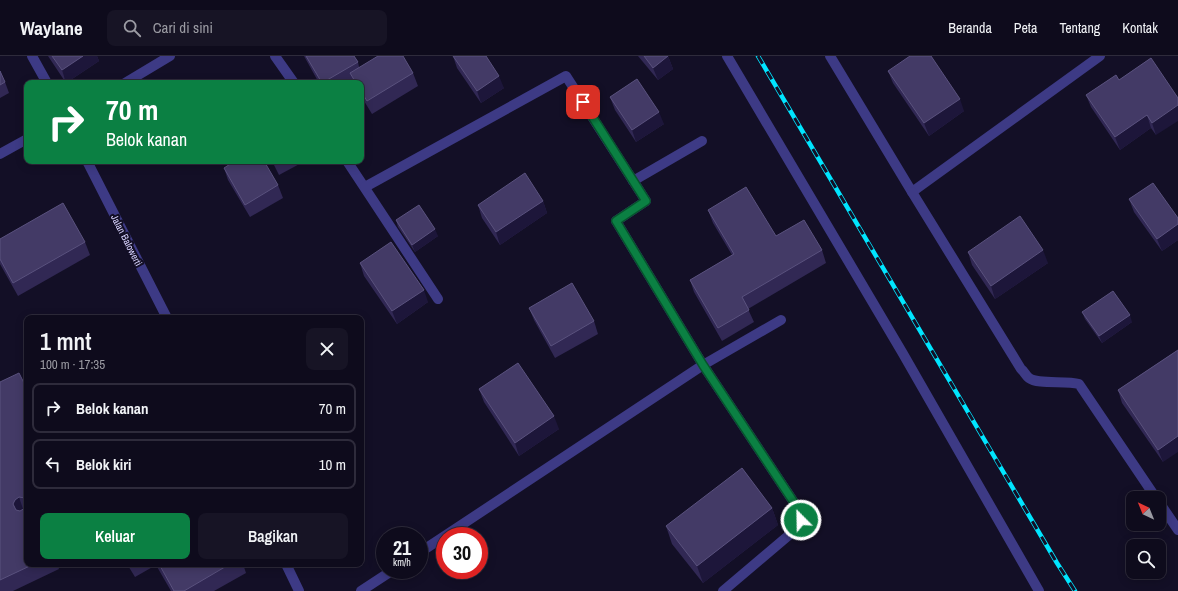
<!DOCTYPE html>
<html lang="id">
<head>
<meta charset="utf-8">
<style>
  :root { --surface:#0e0b1c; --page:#171425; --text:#f1f3f6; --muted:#9b9ba3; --line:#2e2b3b; --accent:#0b8043 }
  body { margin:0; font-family:"Archivo Narrow",sans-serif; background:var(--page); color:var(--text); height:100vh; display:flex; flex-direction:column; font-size:15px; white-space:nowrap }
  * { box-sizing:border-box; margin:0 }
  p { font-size:13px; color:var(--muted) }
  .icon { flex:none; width:22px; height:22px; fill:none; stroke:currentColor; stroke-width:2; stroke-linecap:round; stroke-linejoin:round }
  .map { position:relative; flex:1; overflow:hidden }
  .panel { position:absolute; left:24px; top:259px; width:340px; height:252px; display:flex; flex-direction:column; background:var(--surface); border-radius:8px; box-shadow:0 2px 10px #0003,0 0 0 1px var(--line) }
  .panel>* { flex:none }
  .top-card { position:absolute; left:24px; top:24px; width:340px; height:84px; border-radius:8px; box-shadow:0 2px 10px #0003,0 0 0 1px var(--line); background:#0b8043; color:#fff; overflow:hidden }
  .needle { width:26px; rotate:317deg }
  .fabs { position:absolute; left:1126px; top:435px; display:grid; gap:8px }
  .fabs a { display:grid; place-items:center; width:40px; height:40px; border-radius:8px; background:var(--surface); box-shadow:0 2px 10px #0003,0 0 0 1px var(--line); font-size:20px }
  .speed { position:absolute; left:376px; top:471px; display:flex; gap:8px; font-size:20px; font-weight:700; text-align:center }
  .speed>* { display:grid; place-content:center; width:52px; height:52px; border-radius:50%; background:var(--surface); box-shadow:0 2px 10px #0003,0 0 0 1px var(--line); line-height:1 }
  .speed small { font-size:10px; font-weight:400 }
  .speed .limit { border:6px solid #d22; background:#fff; color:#111 }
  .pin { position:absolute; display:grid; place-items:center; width:34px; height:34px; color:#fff; margin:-17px; border-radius:8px; box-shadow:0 2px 6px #0006 }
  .me { position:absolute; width:44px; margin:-22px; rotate:337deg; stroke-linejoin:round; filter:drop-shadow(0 0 3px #0008) }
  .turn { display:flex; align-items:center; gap:14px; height:84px; padding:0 16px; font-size:18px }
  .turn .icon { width:52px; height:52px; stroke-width:2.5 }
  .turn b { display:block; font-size:28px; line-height:34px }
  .round { display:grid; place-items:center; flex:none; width:42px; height:42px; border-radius:8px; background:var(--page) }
  .summary { display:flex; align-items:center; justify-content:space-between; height:68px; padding:0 16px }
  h1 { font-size:24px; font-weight:600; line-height:30px }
  .action { display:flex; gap:8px; margin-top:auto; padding:8px 16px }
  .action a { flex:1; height:46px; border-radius:8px; background:var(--accent); color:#fff; font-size:16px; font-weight:600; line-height:46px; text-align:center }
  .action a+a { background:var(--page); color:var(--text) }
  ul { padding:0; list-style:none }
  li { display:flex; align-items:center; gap:12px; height:50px; margin:0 8px 6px; padding:0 8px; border:2px solid var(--line); border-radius:8px }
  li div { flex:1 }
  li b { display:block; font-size:15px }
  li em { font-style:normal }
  header { display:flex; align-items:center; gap:24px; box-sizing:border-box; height:56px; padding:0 20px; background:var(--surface); border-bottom:1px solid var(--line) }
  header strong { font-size:19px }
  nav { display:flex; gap:22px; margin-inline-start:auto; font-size:14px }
  .search { width:280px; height:36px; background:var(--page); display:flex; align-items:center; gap:10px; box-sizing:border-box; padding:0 14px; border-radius:8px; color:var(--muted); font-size:15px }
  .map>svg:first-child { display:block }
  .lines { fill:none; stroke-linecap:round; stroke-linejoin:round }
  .minor { stroke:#3d3a85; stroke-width:10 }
  .tertiary { stroke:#3d3a85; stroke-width:10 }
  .rail-casing { stroke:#00e5ff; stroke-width:4.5 }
  .rail { stroke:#130f26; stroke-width:3; stroke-dasharray:9; stroke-linecap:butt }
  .wall { fill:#312854 }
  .shaded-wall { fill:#1d163a }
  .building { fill:#433a66; stroke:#5a527e }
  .route-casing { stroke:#07532c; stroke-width:10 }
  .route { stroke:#0b8043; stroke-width:7 }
  .labels { text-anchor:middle; stroke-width:4; stroke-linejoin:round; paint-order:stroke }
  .street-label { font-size:10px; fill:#d9d4ff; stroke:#130f26 }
</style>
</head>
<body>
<header>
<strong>Waylane</strong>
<div class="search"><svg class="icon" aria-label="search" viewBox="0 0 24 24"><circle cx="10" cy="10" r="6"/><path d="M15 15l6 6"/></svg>Cari di sini</div>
<nav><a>Beranda</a><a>Peta</a><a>Tentang</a><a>Kontak</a></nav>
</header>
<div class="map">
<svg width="1178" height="535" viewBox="0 0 1178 535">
  <rect width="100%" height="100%" fill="#130f26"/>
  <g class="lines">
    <!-- minor -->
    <g class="minor">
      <polyline points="275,0 294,27"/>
      <polyline points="727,0 902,296 1039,535"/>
      <polyline points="830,0 912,136 1100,0"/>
      <polyline points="125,27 170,0"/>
      <polyline points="0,98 27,83"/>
      <polyline points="347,105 438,243"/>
      <polyline points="633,125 702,85"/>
      <polyline points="365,131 566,20 646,145 616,165 703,309 781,264"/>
      <path d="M 912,136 L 1021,313 C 1024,315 1026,320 1029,322 C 1038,329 1066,324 1079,328 L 1156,442"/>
      <polyline points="1159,446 1178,474"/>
      <polyline points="419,497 703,309 799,454 801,464 795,474 723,535"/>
      <polyline points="361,535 393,514"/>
    </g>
    <!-- tertiary -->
    <g class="tertiary">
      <polyline points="32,0 47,27"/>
      <polyline points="87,105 167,262"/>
      <polyline points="286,508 299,535"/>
    </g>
    <!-- rail casing -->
    <g class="rail-casing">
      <polyline id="rail" points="758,0 1057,507 1075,535"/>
    </g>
    <!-- rail -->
    <use href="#rail" class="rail"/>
  </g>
  <!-- wall -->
  <g class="wall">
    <polygon points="48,0 97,0 99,5 66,27"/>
    <polygon points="304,0 354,0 358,6 359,11 413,17 418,30 372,58 361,40 361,27 353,27 352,24 348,27 319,27"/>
    <polygon points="453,0 504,32 481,47 457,12"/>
    <polygon points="638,0 668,0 673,13 658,24"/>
    <polygon points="1151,2 1156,79 1151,72 1120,94 1091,51 1086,39 1119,24"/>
    <polygon points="0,15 5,26 9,37 0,42"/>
    <polygon points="888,15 964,55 929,80 893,27"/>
    <polygon points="610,41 664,68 636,86 615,54"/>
    <polygon points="272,105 305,105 279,119"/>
    <polygon points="224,112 278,129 283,142 250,161 228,124"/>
    <polygon points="1129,143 1178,162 1178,184 1162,195 1134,156"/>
    <polygon points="543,145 547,157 500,189 482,162 478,149"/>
    <polygon points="708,154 776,180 822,194 826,207 748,253 754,266 722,285 694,236 690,224 732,199 713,167"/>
    <polygon points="396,164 438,180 415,196 398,171"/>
    <polygon points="0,183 85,186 90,199 18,240 0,208"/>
    <polygon points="968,196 1048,207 995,243 972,209"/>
    <polygon points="360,207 428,246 397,268 364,220"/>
    <polygon points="529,252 594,265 598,278 555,302 534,264"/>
    <polygon points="1082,256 1132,266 1102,287 1085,263"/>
    <polygon points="1178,294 1163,406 1122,347 1118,334"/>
    <polygon points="0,326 27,333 27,508 57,508 59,513 13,535 0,535"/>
    <polygon points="479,333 559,373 519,400 484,346"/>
    <polygon points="772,452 778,469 703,527 672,488 666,470"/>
    <polygon points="127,508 243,508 246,517 214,535 171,535 156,509 135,521"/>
  </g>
  <!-- shaded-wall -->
  <g class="shaded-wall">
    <polygon points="83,0 97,0 99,5 66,27 62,14"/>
    <polygon points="668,0 673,13 658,24 653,12"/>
    <polygon points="499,20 504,32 481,47 477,35"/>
    <polygon points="960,43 964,55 929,80 924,67"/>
    <polygon points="1178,49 1178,65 1156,79 1152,67"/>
    <polygon points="659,56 664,68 636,86 632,74"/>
    <polygon points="1147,59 1151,72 1120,94 1115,81"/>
    <polygon points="543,145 547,157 500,189 496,176"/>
    <polygon points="1178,168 1178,184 1162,195 1157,183"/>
    <polygon points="435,173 438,180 415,196 412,189"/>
    <polygon points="1043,194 1048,207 995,243 991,230"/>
    <polygon points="424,234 428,246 397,268 392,255"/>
    <polygon points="1130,259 1132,266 1102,287 1099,280"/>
    <polygon points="554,360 559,373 519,400 515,387"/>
    <polygon points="1178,380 1178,396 1163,406 1158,394"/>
    <polygon points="19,441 24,456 19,463 13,448 15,444"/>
    <polygon points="772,452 778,469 703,527 697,510"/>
  </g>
  <!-- building -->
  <g class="building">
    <polygon points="52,0 83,0 62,14"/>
    <polygon points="306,0 354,0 358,6 322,27"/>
    <polygon points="378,0 403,0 413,17 367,45 361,35 361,27 356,27 350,17"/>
    <polygon points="453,0 486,0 499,20 477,35"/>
    <polygon points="644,0 668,0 653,12"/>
    <polygon points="910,0 931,0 960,43 924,67 888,15"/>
    <polygon points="1151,2 1178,42 1178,49 1152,67 1147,59 1115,81 1086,39 1116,19 1119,24"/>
    <polygon points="0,15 5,26 0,29"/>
    <polygon points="637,23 659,56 632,74 610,41"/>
    <polygon points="235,105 264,105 278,129 245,149 224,112"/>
    <polygon points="525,117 543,145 496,176 478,149"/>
    <polygon points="1153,127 1178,162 1178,168 1157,183 1129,143"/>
    <polygon points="746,131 776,180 804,164 822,194 742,241 749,254 718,272 690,224 734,198 708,154"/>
    <polygon points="63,147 85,186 13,227 0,203 0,183"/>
    <polygon points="419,149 435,173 412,189 396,164"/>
    <polygon points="1020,160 1043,194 991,230 968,196"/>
    <polygon points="391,186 424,234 392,255 360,207"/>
    <polygon points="572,227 594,265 551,290 529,252"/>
    <polygon points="1113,235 1130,259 1099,280 1082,256"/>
    <polygon points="1178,294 1178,380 1158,394 1118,334"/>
    <polygon points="518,307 554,360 515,387 479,333"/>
    <polygon points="19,317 27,333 27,433 24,435 27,442 27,445 25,442 19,441 15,444 13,448 16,454 20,455 27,451 27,508 34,508 0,524 0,326"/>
    <polygon points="742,412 772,452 697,510 666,470"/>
    <polygon points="159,508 230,508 184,535 174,535"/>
  </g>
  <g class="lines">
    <!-- route casing -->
    <g class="route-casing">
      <polyline id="route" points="583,46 646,145 616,165 703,309 799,454 801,464"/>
    </g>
    <!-- route -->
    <use href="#route" class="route"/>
  </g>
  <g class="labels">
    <!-- street labels -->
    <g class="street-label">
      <text transform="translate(127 184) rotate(63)" y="4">Jalan Balowerti</text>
    </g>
  </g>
</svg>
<div class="fabs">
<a><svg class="needle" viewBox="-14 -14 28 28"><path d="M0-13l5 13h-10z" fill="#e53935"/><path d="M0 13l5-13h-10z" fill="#9b9ba3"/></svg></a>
<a><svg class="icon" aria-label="search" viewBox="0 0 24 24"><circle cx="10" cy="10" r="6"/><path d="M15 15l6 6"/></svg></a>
</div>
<div class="speed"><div>21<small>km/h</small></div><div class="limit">30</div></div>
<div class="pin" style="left:583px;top:46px;background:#d93025"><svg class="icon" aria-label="arrive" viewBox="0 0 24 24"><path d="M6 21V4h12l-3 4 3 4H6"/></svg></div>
<svg class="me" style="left:801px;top:464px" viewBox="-20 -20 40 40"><circle r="17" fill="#0b8043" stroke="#fff" stroke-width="3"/><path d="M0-11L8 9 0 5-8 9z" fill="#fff"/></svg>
<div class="top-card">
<div class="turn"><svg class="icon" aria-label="right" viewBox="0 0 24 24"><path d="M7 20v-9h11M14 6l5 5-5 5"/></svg><div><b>70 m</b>Belok kanan</div></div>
</div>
<section class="panel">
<div class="summary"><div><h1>1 mnt</h1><p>100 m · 17:35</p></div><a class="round"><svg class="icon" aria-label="close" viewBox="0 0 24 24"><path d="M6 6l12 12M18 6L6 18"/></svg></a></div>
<ul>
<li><svg class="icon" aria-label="right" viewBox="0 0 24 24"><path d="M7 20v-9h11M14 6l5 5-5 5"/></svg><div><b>Belok kanan</b></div><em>70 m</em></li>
<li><svg class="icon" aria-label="left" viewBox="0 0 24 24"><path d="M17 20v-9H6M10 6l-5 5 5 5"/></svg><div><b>Belok kiri</b></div><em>10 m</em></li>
</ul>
<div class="action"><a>Keluar</a><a>Bagikan</a></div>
</section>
</div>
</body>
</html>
